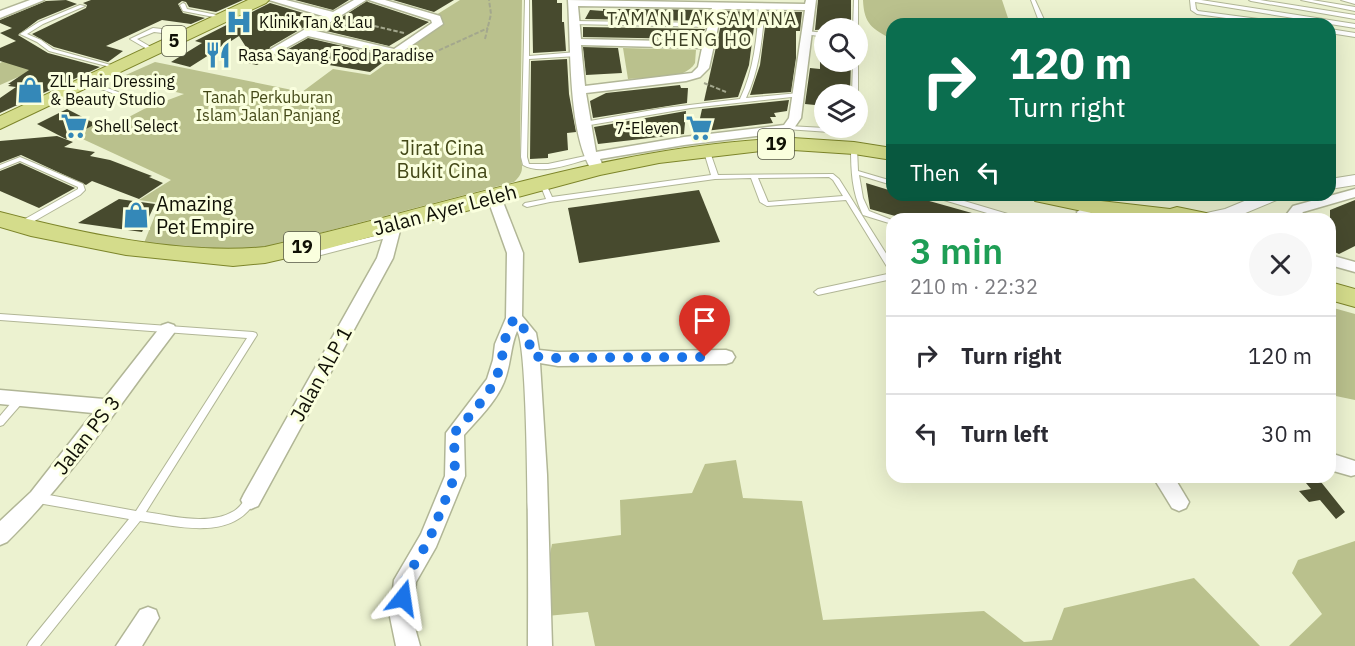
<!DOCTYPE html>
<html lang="en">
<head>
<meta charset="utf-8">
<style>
  :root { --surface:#fff; --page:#f7f7f7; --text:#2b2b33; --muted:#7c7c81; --line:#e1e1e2 }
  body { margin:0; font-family:"IBM Plex Sans",sans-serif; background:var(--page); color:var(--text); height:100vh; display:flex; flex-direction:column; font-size:22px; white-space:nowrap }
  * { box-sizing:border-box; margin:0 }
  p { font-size:20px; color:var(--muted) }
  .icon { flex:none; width:33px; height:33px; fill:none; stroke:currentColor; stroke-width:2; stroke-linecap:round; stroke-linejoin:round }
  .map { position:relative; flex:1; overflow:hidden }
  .drawer { position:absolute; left:886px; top:213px; width:450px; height:270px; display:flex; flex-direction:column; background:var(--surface); border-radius:18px; box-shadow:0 6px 24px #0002 }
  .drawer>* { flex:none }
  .hud { position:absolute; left:886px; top:18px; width:450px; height:183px; border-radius:18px; box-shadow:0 6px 24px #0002; background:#0b6e4f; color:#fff; overflow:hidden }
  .buttons { position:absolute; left:814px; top:18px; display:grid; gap:12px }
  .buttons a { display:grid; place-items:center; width:54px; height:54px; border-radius:50%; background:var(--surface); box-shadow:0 6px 24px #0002; font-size:30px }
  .pin { position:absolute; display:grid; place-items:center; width:51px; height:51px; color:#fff; margin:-62px -26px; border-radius:50% 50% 50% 0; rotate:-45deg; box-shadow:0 0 6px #0007 }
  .pin .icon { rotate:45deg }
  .me { position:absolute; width:66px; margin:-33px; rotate:15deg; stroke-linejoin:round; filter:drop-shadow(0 0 4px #0008) }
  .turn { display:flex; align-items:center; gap:21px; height:126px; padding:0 24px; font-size:27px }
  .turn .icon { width:78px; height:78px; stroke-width:2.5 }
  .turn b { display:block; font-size:42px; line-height:51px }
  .then { display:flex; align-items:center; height:57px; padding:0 24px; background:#0003; gap:12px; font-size:22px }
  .round { display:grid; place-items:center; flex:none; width:63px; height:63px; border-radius:32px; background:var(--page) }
  .headline { display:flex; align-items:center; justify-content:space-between; height:102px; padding:0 24px }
  h1 { font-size:36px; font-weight:600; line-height:45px; color:#1e9e55 }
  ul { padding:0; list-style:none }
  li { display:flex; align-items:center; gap:18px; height:78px; padding:0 24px; border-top:2px solid var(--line) }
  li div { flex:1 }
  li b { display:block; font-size:22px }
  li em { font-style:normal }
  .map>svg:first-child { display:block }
  .green { fill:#bac18d }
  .building { fill:#474a2e }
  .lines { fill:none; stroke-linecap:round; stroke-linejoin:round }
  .service-casing { stroke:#b1b696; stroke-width:2 }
  .minor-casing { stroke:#b1b696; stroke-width:3 }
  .tertiary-casing { stroke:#b1b696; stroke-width:2 }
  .primary-casing { stroke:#7d852a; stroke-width:2 }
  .path { stroke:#a3a78d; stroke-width:2; stroke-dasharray:4.5 2; stroke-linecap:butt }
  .service { fill:#fff; fill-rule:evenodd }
  .minor { fill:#fff; fill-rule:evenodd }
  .tertiary { fill:#fff; fill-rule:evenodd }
  .primary { fill:#d4dc8b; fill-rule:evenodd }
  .route { stroke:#1a73e8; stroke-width:10; stroke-dasharray:0 18 }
  .labels { text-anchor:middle; stroke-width:6; stroke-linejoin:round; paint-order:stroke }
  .far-poi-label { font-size:16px; fill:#101106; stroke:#faffde; text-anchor:start }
  .far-park-label { font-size:16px; fill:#444918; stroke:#faffde }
  .far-neighbourhood-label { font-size:18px; letter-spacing:1.5px; fill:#3d4025; stroke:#faffde }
  .shield { fill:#faffde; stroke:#565847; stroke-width:1.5 }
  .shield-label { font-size:18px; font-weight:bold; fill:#101106 }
  .park-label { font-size:20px; fill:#444918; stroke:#faffde }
  .poi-label { font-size:20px; fill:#101106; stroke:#faffde; text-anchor:start }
  .street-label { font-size:20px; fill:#101106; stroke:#faffde }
</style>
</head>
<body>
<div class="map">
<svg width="1355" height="646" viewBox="0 0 1355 646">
  <rect width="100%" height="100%" fill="#ecf2d0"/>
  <!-- green -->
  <g class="green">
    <path d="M 460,0 L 522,0 L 520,154 C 523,167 524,173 514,182 L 263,248 L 204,249 L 144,243 L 160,203 L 139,200 L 171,180 L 74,135 L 96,124 L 108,128 L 144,109 L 184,94 L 119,78 L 155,62 L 302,92 L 333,69 L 370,75 L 441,25 L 442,19 L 436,15 Z"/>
    <path d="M 863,0 L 1002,0 L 1010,24 L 892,24 L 892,39 C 872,29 864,24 863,0 Z"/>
    <path d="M 623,48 L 696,50 L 695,63 C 685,81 647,78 628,79 Z"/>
    <polygon points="2,62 48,64 0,85 0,63"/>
    <polygon points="1330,307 1355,314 1355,400 1331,395"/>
    <polygon points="736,460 743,498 802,501 823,620 984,611 1024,642 1052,640 1064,608 1194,578 1260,646 595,646 588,612 537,617 552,544 621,535 620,500 692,493 705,464"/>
    <polygon points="1355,541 1355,646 1289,646 1322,614 1292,573 1298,560"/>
  </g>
  <!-- building -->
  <g class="building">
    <polygon points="66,0 77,4 38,20 18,35 48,53 100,67 0,113 0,98 16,87 8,86 11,84 8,84 29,70 0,61 0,48 16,41 0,33 12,28 0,23 0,20 46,1"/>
    <polygon points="91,0 243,0 216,12 189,7 186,2 182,1 178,4 183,13 205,18 191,24 162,20 106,46 123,51 108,62 54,47 32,34 86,8 87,5 83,3"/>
    <polygon points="295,0 349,0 333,10"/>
    <polygon points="393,0 454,0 434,12"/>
    <polygon points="532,0 557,0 557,3 562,3 562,22 564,22 566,51 533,53"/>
    <polygon points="818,0 851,0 851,28 815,30"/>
    <polygon points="367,1 368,2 429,22 389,46 322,30"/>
    <polygon points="270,3 320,18 270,47 269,53 272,56 257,65 241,62 251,55 239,36 190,67 171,62 202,43 195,41"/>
    <polygon points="603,9 636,9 709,10 707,21 585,19 590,10 603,11"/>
    <polygon points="724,11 756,12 749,65 738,97 704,101"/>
    <polygon points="767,12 802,12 800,31 796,31 796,58 791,92 750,95 760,65"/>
    <polygon points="583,27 705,29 704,31 692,31 692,39 583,37"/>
    <polygon points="308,38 390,57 370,72 329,65 330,63 285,51"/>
    <polygon points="583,47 618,48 622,73 586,75"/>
    <polygon points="567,59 569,94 576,132 567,133 568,150 548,154 548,158 530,159 531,61"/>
    <polygon points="820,62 851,62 850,94 825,94 825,106 805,104 810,68 820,69"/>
    <polygon points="680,85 681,88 688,88 687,103 593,118 590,101 606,93"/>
    <polygon points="789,100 787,111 774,113 776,117 770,117 773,123 697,132 702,109"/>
    <polygon points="67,109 96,124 66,139 37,124"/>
    <polygon points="686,111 684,134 598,144 594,127"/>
    <polygon points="57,136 73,142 64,147 95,152 90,156 110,160 152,176 149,177 163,183 139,199 92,181 86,185 21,155 0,163 0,141"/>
    <polygon points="20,163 75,188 39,208 0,191 0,171"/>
    <polygon points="866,183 892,191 892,195 908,195 979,215 979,219 906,219 870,209"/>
    <polygon points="699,190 720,242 579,263 568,208"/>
    <polygon points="119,199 155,204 142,232 78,223"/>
    <polygon points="1355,200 1355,246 1339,254 1330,250 1330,210"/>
    <polygon points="1301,477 1317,477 1345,512 1336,519 1320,500 1309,502 1299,491 1311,489"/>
  </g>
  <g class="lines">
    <!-- service casing -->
    <g class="service-casing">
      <g id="service">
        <path d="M 525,0 L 529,0 L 529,56 L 577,52 L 580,54 L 577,56 L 529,59 L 527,157 L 529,164 L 548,164 L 590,155 L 593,157 L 592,158 C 572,163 542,176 523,165 L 521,157 Z"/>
        <polygon points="854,0 858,0 858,29 853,28"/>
        <polygon points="1031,0 1035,0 1046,24 1040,24"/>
        <polygon points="1190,0 1201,0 1355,24 1355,28 1195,2 1196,9 1198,11 1281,22 1284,24 1270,24 1197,14 1191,10"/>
        <polygon points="1249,0 1260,0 1355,15 1355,19 1251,1"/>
        <polygon points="1301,0 1312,0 1355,7 1355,11"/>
        <polygon points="1341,0 1355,0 1355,4"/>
        <polygon points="183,3 185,4 187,9 227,17 224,19 183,11 180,5"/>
        <path d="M 762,4 L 765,6 C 762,38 760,69 746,98 L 799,93 L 802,95 L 801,96 L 691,108 L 584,126 L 581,124 L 584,122 L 664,108 L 740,99 C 754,70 757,38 759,6 Z"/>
        <polygon points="80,5 85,6 43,24 27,34 41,40 53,49 118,67 118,69 49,51 37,42 20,34 39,22"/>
        <polygon points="573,21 713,23 716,25 713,27 571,24 570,23"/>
        <polygon points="153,28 188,32 191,34 188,36 154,32 137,39 156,50 156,52 154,53 130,39"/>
        <polygon points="1330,29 1355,33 1355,37 1330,33"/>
        <polygon points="807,31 825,33 825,37 805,34 804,33"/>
        <polygon points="853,62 858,62 858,94 852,94"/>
        <polygon points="85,81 89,81 152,105 151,106 147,106 85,83"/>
        <polygon points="788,126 844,129 849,128 857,128 844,133 786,129 785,128"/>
        <path d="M 854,146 L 857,148 L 858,171 L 892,181 L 892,185 L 859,175 L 863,198 L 869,211 L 892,220 L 892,224 L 863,215 L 862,213 C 852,192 851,171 851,148 Z"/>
        <path d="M 707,150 L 710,152 L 718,175 L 833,174 L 839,179 L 892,263 L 892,271 L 889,270 L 846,200 L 767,206 L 760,202 L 751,178 L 715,179 L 550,202 L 527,207 L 523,205 L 525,203 L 546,199 L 540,184 L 543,182 L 546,184 L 552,197 L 711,175 L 704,152 ZM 829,177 L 833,180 L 843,196 L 768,202 L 758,178 Z"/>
        <polygon points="20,157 83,184 85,190 80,195 24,227 18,227 17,225 18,223 78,189 78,187 20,161 0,169 0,165"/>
        <polygon points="933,195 944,195 1018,217 1019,219 1007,219 934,197"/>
        <polygon points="391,232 394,232 395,234 394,236 298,261 294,258 298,255"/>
        <polygon points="892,273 892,279 818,295 814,292 818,289"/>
        <path d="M 0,314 L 253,332 L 256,333 L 257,335 L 146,512 C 173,516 209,526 234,511 C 241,507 244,499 251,495 L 255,497 L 256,500 C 233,542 178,526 140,521 L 40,646 L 27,646 L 29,642 L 129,519 L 38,503 L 34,501 L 33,498 L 34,495 L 38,493 L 136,511 L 247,338 L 0,320 Z"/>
        <polygon points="20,395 23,396 25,399 23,402 3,425 0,426 0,416 17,396"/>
      </g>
    </g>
    <!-- minor casing -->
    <g class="minor-casing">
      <g id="minor">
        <polygon points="30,0 44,0 0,18 0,11"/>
        <polygon points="269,0 286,0 333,12 354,0 366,0 316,31 394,49 432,23 431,20 369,0 385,0 440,16 443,24 396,56 308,36 275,54 271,53 271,49 326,17"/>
        <path d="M 568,0 L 805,4 L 806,0 L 816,0 L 801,118 L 792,131 L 788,132 L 684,145 L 600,159 L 603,166 L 601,169 L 591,169 C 568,131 571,47 568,0 ZM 578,6 L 712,8 L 704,42 L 581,39 ZM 722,9 L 805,10 L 789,118 L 784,125 L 684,137 L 596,152 L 586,93 L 686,81 L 700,77 L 709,68 ZM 581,45 L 702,48 L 698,67 L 692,73 L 585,86 Z"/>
        <polygon points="1355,189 1355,197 1303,212 1298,219 1283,219 1293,206"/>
        <path d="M 494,193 L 501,197 L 523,253 L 522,316 L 536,333 L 539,350 L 558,352 L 726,350 L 732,352 L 735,357 L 732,362 L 726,364 L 558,366 L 540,363 L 547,475 L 552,646 L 528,646 C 528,607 530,346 517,331 C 510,348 511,365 504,382 C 496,402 478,419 464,435 L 465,476 L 436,547 L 416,582 L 412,617 L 420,646 L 396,646 L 390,617 L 394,580 L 421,534 L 445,476 L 446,433 L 487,379 L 493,360 L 495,344 L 506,318 L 507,253 L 487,197 Z"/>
        <polygon points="1084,207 1089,209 1094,219 1080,219 1077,212"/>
        <polygon points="395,218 402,223 393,258 258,506 251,509 244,506 241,500 244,494 377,258 388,223"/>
        <polygon points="1330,255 1355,262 1355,272 1330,265"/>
        <path d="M 168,323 L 174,325 L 176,329 L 174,333 C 120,404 71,479 7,542 L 0,545 L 0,521 L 31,492 L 93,413 L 0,404 L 0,390 L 104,399 L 162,325 Z"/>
        <polygon points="1330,453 1355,461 1355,475 1351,476 1330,470"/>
        <polygon points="1153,477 1174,477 1189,502 1186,508 1179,511 1172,508"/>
        <polygon points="148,607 156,610 159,618 142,646 116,646 140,610"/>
      </g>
    </g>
    <!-- tertiary casing -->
    <g class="tertiary-casing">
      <g id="tertiary">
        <polygon points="1355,175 1355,185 1330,189 1330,179"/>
        <polygon points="1259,195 1281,195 1279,199 1231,219 1194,219 1197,215 1225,209"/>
      </g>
    </g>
    <!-- primary casing -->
    <g class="primary-casing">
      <g id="primary">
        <polygon points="248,0 269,0 266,3 0,129 0,116"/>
        <path d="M 793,138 L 854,142 L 892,148 L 892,160 L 854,154 L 793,150 L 761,151 L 659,163 L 600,175 L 322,250 L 265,263 L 233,266 L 126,255 L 31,236 L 0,227 L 0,212 C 80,233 182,255 265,247 C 440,208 612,144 793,138 Z"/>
        <polygon points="1033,195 1071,195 1101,201 1170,209 1177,207 1211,214 1214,219 1137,219 1101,215 1035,201"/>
        <polygon points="1330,282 1355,289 1355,307 1330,300"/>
      </g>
    </g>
    <!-- path -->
    <g class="path">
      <polyline points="349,20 404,33"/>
      <polyline points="485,39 491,14 489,0"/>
      <polyline points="433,53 488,28"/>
      <polyline points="704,83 726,92"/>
    </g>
    <!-- service -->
    <use href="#service" class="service"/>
    <!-- minor -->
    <use href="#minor" class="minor"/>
    <!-- tertiary -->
    <use href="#tertiary" class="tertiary"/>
    <!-- primary -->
    <use href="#primary" class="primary"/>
  </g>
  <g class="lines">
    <!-- route -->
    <polyline class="route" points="403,598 405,580 429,540 455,476 454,433 476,409 495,382 502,360 503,344 514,318 528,333 531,355 543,358 705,357"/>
  </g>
  <!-- icons -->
  <defs>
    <g id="hospital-bare" transform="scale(2.07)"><path d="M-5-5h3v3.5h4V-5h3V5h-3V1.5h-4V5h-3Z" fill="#3488b8" stroke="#faffde" stroke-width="2.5" paint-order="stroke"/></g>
    <g id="restaurant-bare" transform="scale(2.07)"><path d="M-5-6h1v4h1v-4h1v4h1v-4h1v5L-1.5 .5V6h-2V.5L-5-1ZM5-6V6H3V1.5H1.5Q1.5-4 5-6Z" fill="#3488b8" stroke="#faffde" stroke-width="2.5" paint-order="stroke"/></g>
    <g id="shop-bare" transform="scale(2.07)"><path d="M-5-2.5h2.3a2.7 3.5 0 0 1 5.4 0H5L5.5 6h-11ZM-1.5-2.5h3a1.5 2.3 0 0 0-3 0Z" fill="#3488b8" stroke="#faffde" stroke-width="2.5" paint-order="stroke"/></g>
    <g id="supermarket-bare" transform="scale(2.07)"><path d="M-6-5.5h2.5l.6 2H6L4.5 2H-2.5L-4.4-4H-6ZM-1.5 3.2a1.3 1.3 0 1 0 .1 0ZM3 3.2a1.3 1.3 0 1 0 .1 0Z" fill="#3488b8" stroke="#faffde" stroke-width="2.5" paint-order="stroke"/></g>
  </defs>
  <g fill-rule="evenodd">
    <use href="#hospital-bare" x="239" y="22"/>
    <use href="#restaurant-bare" x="218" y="55"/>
    <use href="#shop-bare" x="30" y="90"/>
    <use href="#supermarket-bare" x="74" y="126"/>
    <use href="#supermarket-bare" x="699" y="128"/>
    <use href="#shop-bare" x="136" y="215"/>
  </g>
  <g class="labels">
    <!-- far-poi labels -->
    <g class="far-poi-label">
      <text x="259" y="28">Klinik Tan &amp; Lau</text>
      <text x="238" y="61">Rasa Sayang Food Paradise</text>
      <text x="50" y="87">ZLL Hair Dressing<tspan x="50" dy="18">&amp; Beauty Studio</tspan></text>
      <text x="94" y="132">Shell Select</text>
      <text x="679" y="134" text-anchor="end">7-Eleven</text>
    </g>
    <!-- far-park labels -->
    <g class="far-park-label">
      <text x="268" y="103">Tanah Perkuburan<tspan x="268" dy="18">Islam Jalan Panjang</tspan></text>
    </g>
    <!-- far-neighbourhood labels -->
    <g class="far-neighbourhood-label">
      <text x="702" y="25">TAMAN LAKSAMANA<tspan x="702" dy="21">CHENG HO</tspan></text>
    </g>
    <!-- shield labels -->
    <g class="shield">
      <rect x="162" y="26" width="24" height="30" rx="4.5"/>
      <rect x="758" y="129" width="36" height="30" rx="4.5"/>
      <rect x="284" y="232" width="36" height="30" rx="4.5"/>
    </g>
    <g class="shield-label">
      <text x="174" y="47">5</text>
      <text x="776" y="150">19</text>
      <text x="302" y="253">19</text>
    </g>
    <!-- park labels -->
    <g class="park-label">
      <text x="442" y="155">Jirat Cina<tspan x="442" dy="23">Bukit Cina</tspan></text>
    </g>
    <!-- poi labels -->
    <g class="poi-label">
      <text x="156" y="211">Amazing<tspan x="156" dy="23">Pet Empire</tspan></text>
    </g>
    <!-- street labels -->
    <g class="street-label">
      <text transform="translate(445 210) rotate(-15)" y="7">Jalan Ayer Leleh</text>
      <text transform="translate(321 374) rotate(-61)" y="7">Jalan ALP 1</text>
      <text transform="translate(87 435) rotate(-52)" y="7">Jalan PS 3</text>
    </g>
  </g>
</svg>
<div class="buttons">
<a><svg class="icon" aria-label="search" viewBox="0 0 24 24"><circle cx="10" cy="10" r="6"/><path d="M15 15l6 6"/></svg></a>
<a><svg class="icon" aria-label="layers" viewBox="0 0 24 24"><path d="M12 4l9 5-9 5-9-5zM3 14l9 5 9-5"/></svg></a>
</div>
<div class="pin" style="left:705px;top:357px;background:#d93025"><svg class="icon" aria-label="arrive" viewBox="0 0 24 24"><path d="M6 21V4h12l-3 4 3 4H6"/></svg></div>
<svg class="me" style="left:403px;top:598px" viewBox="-20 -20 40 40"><path d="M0-17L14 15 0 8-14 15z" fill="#1a73e8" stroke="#fff" stroke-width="4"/></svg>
<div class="hud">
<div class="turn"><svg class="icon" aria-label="right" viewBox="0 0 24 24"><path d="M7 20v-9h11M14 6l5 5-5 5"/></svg><div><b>120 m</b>Turn right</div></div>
<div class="then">Then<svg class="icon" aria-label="left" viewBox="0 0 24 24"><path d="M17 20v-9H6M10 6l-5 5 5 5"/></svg></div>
</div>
<section class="drawer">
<div class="headline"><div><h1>3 min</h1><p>210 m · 22:32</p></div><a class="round"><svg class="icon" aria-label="close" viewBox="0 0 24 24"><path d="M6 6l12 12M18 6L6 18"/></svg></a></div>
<ul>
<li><svg class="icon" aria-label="right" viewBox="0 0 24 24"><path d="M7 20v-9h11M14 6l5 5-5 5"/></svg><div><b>Turn right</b></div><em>120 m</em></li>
<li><svg class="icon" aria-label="left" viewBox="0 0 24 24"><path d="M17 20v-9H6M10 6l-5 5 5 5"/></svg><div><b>Turn left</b></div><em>30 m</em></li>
</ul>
</section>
</div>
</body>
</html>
